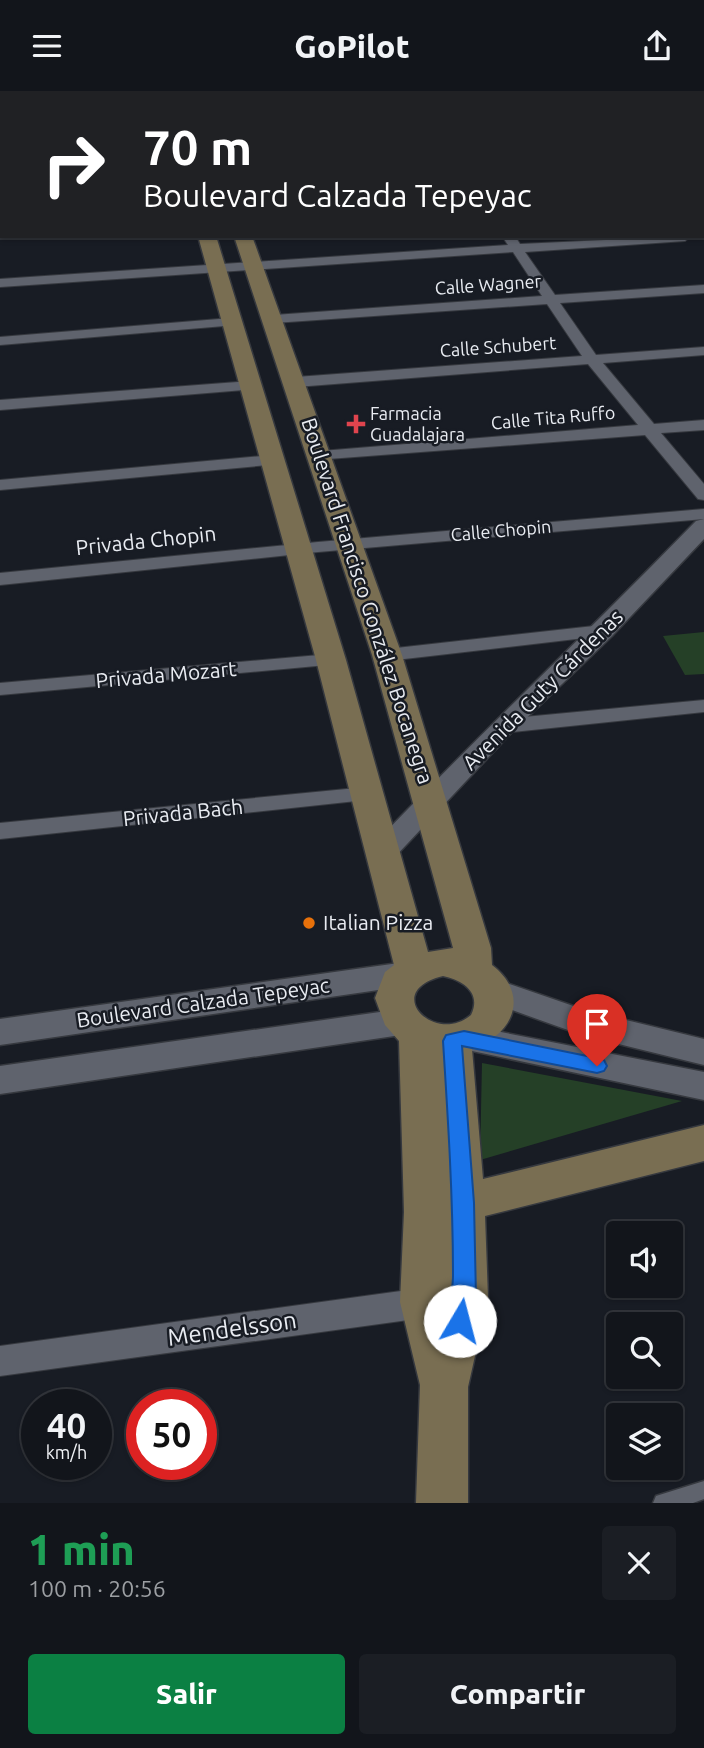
<!DOCTYPE html>
<html lang="es">
<head>
<meta charset="utf-8">
<style>
  :root { --surface:#12151b; --page:#1b1e24; --text:#f1f3f6; --muted:#9c9fa3; --line:#31343a; --accent:#0b8043 }
  body { margin:0; font-family:Ubuntu,sans-serif; background:var(--page); color:var(--text); height:100vh; display:flex; flex-direction:column; font-size:26px; white-space:nowrap }
  * { box-sizing:border-box; margin:0 }
  p { font-size:23px; color:var(--muted) }
  .icon { flex:none; width:38px; height:38px; fill:none; stroke:currentColor; stroke-width:2; stroke-linecap:round; stroke-linejoin:round }
  .map { position:relative; height:1412px; overflow:hidden }
  .sheet { display:flex; flex-direction:column; background:var(--surface); flex:1 }
  .sheet>* { flex:none }
  .banner { position:absolute; left:0px; top:0px; width:705px; height:147px; box-shadow:0 2px 5px #0004,0 0 0 2px var(--line); background:#202124; color:#fff; overflow:hidden }
  .tools { position:absolute; left:606px; top:1130px; display:grid; gap:14px }
  .tools a { display:grid; place-items:center; width:77px; height:77px; border-radius:7px; background:var(--surface); box-shadow:0 2px 5px #0004,0 0 0 2px var(--line); font-size:35px }
  .speed { position:absolute; left:21px; top:1298px; display:flex; gap:14px; font-size:35px; font-weight:700; text-align:center }
  .speed>* { display:grid; place-content:center; width:91px; height:91px; border-radius:50%; background:var(--surface); box-shadow:0 2px 5px #0004,0 0 0 2px var(--line); line-height:1 }
  .speed small { font-size:18px; font-weight:400 }
  .speed .limit { border:10px solid #d22; background:#fff; color:#111 }
  .pin { position:absolute; display:grid; place-items:center; width:60px; height:60px; color:#fff; margin:-72px -30px; border-radius:50% 50% 50% 0; rotate:-45deg; box-shadow:0 0 7px #0007 }
  .pin .icon { rotate:45deg }
  .me { position:absolute; width:77px; margin:-38px; rotate:8deg; stroke-linejoin:round; filter:drop-shadow(0 0 5px #0008) }
  .turn { display:flex; align-items:center; gap:24px; height:147px; padding:0 28px; font-size:32px }
  .turn .icon { width:91px; height:91px; stroke-width:2.5 }
  .turn b { display:block; font-size:49px; line-height:60px }
  .round { display:grid; place-items:center; flex:none; width:74px; height:74px; border-radius:7px; background:var(--page) }
  .summary { display:flex; align-items:center; justify-content:space-between; height:119px; padding:0 28px }
  h1 { font-size:42px; font-weight:800; line-height:52px; color:#1e9e55 }
  .primary-button { display:flex; gap:14px; margin-top:auto; padding:14px 28px }
  .primary-button a { flex:1; height:80px; border-radius:7px; background:var(--accent); color:#fff; font-size:28px; font-weight:800; line-height:80px; text-align:center }
  .primary-button a+a { background:var(--page); color:var(--text) }
  header { display:flex; justify-content:space-between; align-items:center; height:91px; padding:0 28px; background:var(--surface); font-size:32px; font-weight:800 }
  .map>svg:first-child { display:block }
  .green { fill:#254027 }
  .lines { fill:none; stroke-linecap:round; stroke-linejoin:round }
  .service-casing { stroke:#36393f; stroke-width:3 }
  .minor-casing { stroke:#36393f; stroke-width:2 }
  .tertiary-casing { stroke:#36393f; stroke-width:3 }
  .secondary-casing { stroke:#36393f; stroke-width:3 }
  .path { stroke:#80838a; stroke-width:2.5; stroke-dasharray:3.5 2; stroke-linecap:butt }
  .service { fill:#5f636d; fill-rule:evenodd }
  .minor { fill:#5f636d; fill-rule:evenodd }
  .tertiary { fill:#5f636d; fill-rule:evenodd }
  .secondary { fill:#796e52; fill-rule:evenodd }
  .route { fill:#1a73e8; stroke:#114b97; stroke-width:2 }
  .health-dot { fill:#e0444e; stroke:#181c24; stroke-width:2.5 }
  .food-dot { fill:#e8710a; stroke:#181c24; stroke-width:2.5 }
  .labels { text-anchor:middle; stroke-width:5; stroke-linejoin:round; paint-order:stroke }
  .far-street-label { font-size:18px; fill:#e9ecf2; stroke:#181c24 }
  .far-poi-label { font-size:18px; fill:#e9ecf2; stroke:#181c24; text-anchor:start }
  .street-label { font-size:21px; fill:#e9ecf2; stroke:#181c24 }
  .poi-label { font-size:21px; fill:#e9ecf2; stroke:#181c24; text-anchor:start }
  .near-street-label { font-size:24px; fill:#e9ecf2; stroke:#181c24 }
</style>
</head>
<body>
<header><svg class="icon" aria-label="menu" viewBox="0 0 24 24"><path d="M4 6h16M4 12h16M4 18h16"/></svg>GoPilot<svg class="icon" aria-label="share" viewBox="0 0 24 24"><path d="M12 15V3M7 8l5-5 5 5M5 13v7h14v-7"/></svg></header>
<div class="map">
<svg width="704" height="1412" viewBox="0 0 704 1412">
  <rect width="100%" height="100%" fill="#181c24"/>
  <!-- green -->
  <g class="green">
    <polygon points="704,541 704,583 685,584 663,545"/>
    <polygon points="482,972 682,1010 480,1069"/>
  </g>
  <g class="lines">
    <!-- service casing -->
    <g class="service-casing">
      <g id="service">
        <polygon points="568,0 575,0 577,2 570,2"/>
        <polygon points="704,1390 704,1408 693,1412 653,1412 656,1405"/>
      </g>
    </g>
    <!-- minor casing -->
    <g class="minor-casing">
      <g id="minor">
        <polygon points="407,0 452,0 406,2"/>
        <polygon points="617,0 655,0 616,2"/>
        <rect x="0" y="21" width="2" height="6"/>
        <polygon points="0,56 2,56 0,63"/>
        <rect x="0" y="94" width="2" height="8"/>
        <polygon points="0,138 2,145 4,145 0,146"/>
        <polygon points="506,145 515,145 520,153 691,145 685,150 525,161 555,204 704,194 704,202 560,212 596,264 704,256 704,264 603,272 654,333 704,329 704,339 661,342 704,393 704,409 698,408 645,344 315,369 315,361 321,360 638,334 588,273 296,296 288,291 296,286 582,265 547,213 274,232 267,228 274,224 542,205 513,161 0,196 0,188 508,154 504,148"/>
        <polygon points="231,227 238,231 236,234 0,254 0,246"/>
        <polygon points="251,290 256,292 256,298 0,319 0,309"/>
        <polygon points="273,364 281,369 279,373 0,399 0,389"/>
        <polygon points="704,418 704,428 318,461 0,494 0,482 318,451"/>
        <polygon points="603,534 610,536 613,540 610,544 387,570 377,564 387,558"/>
        <polygon points="331,563 341,569 338,573 0,604 0,592"/>
        <polygon points="704,609 704,621 503,642 492,635 503,628"/>
        <polygon points="367,696 375,698 378,703 375,708 0,748 0,732"/>
        <polygon points="430,1196 441,1201 446,1211 441,1221 430,1226 0,1285 0,1255"/>
      </g>
    </g>
    <!-- tertiary casing -->
    <g class="tertiary-casing">
      <g id="tertiary">
        <path d="M 704,428 L 704,448 L 612,545 L 512,641 L 392,769 L 382,772 L 372,769 L 367,762 L 372,755 C 478,645 589,540 696,430 Z"/>
        <polygon points="406,871 417,875 422,883 417,891 406,895 0,954 0,928"/>
        <polygon points="492,887 585,919 704,948 704,974 582,944 481,908 476,899 481,890"/>
        <polygon points="401,918 413,922 417,931 413,940 401,944 0,1003 0,975"/>
        <polygon points="465,934 704,981 704,1009 453,956 448,947 453,938"/>
      </g>
    </g>
    <!-- secondary casing -->
    <g class="secondary-casing">
      <g id="secondary">
        <polygon points="159,0 173,0 174,2 159,2"/>
        <polygon points="188,0 202,0 203,2 188,2"/>
        <path d="M 198,145 L 216,145 L 346,569 L 428,861 L 453,857 L 372,564 L 234,145 L 252,145 L 402,564 L 491,857 L 492,874 C 531,904 513,944 472,958 L 483,1088 L 704,1034 L 704,1070 L 485,1125 L 488,1207 L 468,1296 L 468,1412 L 416,1412 L 420,1294 L 400,1211 L 404,1121 L 399,950 L 385,934 L 375,907 L 385,881 L 394,874 L 316,569 ZM 443,885 C 463,889 482,902 471,924 C 435,955 380,900 443,885 Z"/>
      </g>
    </g>
    <!-- path -->
    <polyline class="path" points="507,0 510,2"/>
    <!-- service -->
    <use href="#service" class="service"/>
    <!-- minor -->
    <use href="#minor" class="minor"/>
    <!-- tertiary -->
    <use href="#tertiary" class="tertiary"/>
    <!-- secondary -->
    <use href="#secondary" class="secondary"/>
  </g>
  <!-- route -->
  <path class="route" d="M 464,940 L 597,967 L 604,969 L 607,975 L 604,980 L 597,982 L 462,955 L 474,1112 L 476,1207 L 467,1237 L 460,1240 L 452,1237 C 446,1224 453,1200 453,1185 C 453,1106 448,1028 443,950 L 446,944 Z"/>
  <!-- markers -->
  <path class="health-dot" d="M352.5 322.5h7v7h7v7h-7v7h-7v-7h-7v-7h7z"/>
  <circle class="food-dot" cx="309" cy="832" r="7"/>
  <g class="labels">
    <!-- far-street labels -->
    <g class="far-street-label">
      <text transform="translate(488 194) rotate(-4)" y="6">Calle Wagner</text>
      <text transform="translate(498 256) rotate(-4)" y="6">Calle Schubert</text>
      <text transform="translate(553 327) rotate(-5)" y="6">Calle Tita Ruffo</text>
      <text transform="translate(501 440) rotate(-5)" y="6">Calle Chopin</text>
    </g>
    <!-- far-poi labels -->
    <g class="far-poi-label">
      <text x="370" y="329">Farmacia<tspan x="370" dy="21">Guadalajara</tspan></text>
    </g>
    <!-- street labels -->
    <g class="street-label">
      <text transform="translate(146 450) rotate(-6)" y="7">Privada Chopin</text>
      <text transform="translate(367 510) rotate(72)" y="7">Boulevard Francisco González Bocanegra</text>
      <text transform="translate(166 584) rotate(-5)" y="7">Privada Mozart</text>
      <text transform="translate(543 599) rotate(-45)" y="7">Avenida Guty Cárdenas</text>
      <text transform="translate(183 722) rotate(-6)" y="7">Privada Bach</text>
      <text transform="translate(203 912) rotate(-8)" y="7">Boulevard Calzada Tepeyac</text>
    </g>
    <!-- poi labels -->
    <g class="poi-label">
      <text x="323" y="839">Italian Pizza</text>
    </g>
    <!-- near-street labels -->
    <g class="near-street-label">
      <text transform="translate(232 1238) rotate(-8)" y="8">Mendelsson</text>
    </g>
  </g>
</svg>
<div class="tools">
<a><svg class="icon" aria-label="sound" viewBox="0 0 24 24"><path d="M4 9h4l5-4v14l-5-4H4zM17 9q2 3 0 6"/></svg></a>
<a><svg class="icon" aria-label="search" viewBox="0 0 24 24"><circle cx="10" cy="10" r="6"/><path d="M15 15l6 6"/></svg></a>
<a><svg class="icon" aria-label="layers" viewBox="0 0 24 24"><path d="M12 4l9 5-9 5-9-5zM3 14l9 5 9-5"/></svg></a>
</div>
<div class="speed"><div>40<small>km/h</small></div><div class="limit">50</div></div>
<div class="pin" style="left:597px;top:975px;background:#d93025"><svg class="icon" aria-label="arrive" viewBox="0 0 24 24"><path d="M6 21V4h12l-3 4 3 4H6"/></svg></div>
<svg class="me" style="left:460px;top:1230px" viewBox="-20 -20 40 40"><circle r="19" fill="#fff"/><path d="M0-13L10 11 0 6-10 11z" fill="#1a73e8"/></svg>
<div class="banner">
<div class="turn"><svg class="icon" aria-label="right" viewBox="0 0 24 24"><path d="M7 20v-9h11M14 6l5 5-5 5"/></svg><div><b>70 m</b>Boulevard Calzada Tepeyac</div></div>
</div>
</div>
<section class="sheet">
<div class="summary"><div><h1>1 min</h1><p>100 m · 20:56</p></div><a class="round"><svg class="icon" aria-label="close" viewBox="0 0 24 24"><path d="M6 6l12 12M18 6L6 18"/></svg></a></div>
<div class="primary-button"><a>Salir</a><a>Compartir</a></div>
</section>
</body>
</html>
